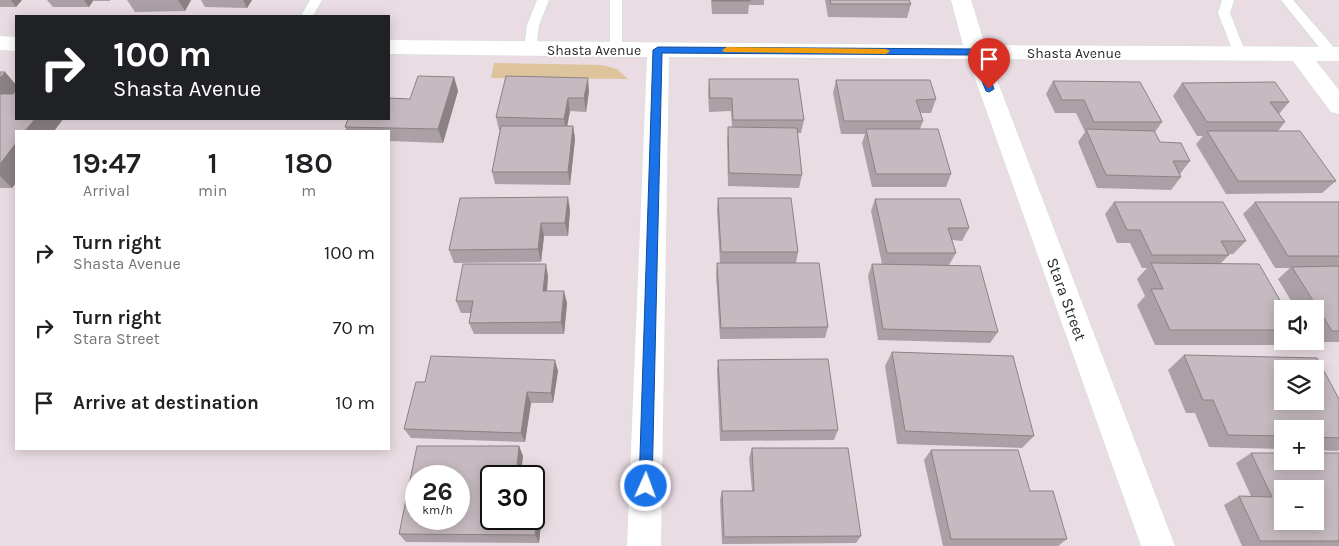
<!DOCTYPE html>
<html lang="en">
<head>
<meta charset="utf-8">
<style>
  :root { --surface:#fff; --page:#f2f2f2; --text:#202124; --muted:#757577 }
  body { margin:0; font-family:Karla,sans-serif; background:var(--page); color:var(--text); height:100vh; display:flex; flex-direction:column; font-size:19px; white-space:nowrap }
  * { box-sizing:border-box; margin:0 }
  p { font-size:16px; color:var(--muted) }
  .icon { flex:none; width:28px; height:28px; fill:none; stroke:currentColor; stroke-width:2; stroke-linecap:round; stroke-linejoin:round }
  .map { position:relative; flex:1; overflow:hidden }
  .panel { position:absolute; left:15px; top:130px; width:375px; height:320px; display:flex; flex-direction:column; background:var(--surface); border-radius:0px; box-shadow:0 2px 12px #0003 }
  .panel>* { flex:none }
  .guide { position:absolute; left:15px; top:15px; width:375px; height:105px; border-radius:0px; box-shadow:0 2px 12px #0003; background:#202124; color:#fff; overflow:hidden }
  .tools { position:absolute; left:1274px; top:300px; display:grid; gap:10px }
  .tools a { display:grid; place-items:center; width:50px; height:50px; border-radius:0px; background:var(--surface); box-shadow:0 2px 12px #0003; font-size:25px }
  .speed { position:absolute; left:405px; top:465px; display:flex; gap:10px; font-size:25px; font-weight:700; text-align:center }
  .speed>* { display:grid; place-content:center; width:65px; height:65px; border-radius:50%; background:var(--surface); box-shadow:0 2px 12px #0003; line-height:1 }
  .speed small { font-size:12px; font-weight:400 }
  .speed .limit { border:2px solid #111; border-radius:8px; background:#fff; color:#111 }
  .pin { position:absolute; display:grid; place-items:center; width:42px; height:42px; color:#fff; margin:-51px -21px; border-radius:50% 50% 50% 0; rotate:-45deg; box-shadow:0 0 5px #0007 }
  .pin .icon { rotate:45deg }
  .me { position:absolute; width:55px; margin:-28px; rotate:2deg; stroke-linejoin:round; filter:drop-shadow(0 0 4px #0008) }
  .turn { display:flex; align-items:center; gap:18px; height:105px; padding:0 15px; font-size:22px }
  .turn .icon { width:65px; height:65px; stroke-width:2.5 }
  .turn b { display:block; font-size:35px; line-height:42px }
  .eta { display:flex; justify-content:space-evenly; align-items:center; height:85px; text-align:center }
  .eta b { font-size:30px; font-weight:600; line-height:35px }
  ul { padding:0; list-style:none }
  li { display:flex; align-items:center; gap:15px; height:75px; padding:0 15px }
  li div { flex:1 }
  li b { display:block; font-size:19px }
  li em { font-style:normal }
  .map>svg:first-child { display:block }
  .green { fill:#ddc49c }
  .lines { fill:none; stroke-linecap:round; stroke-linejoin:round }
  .lane-casing { stroke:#d1e1dd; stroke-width:2 }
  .street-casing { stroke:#d1e1dd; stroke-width:1 }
  .lane { fill:#fff; fill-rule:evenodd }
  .street { fill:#fff; fill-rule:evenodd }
  .wall { fill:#aaa0a5 }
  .shaded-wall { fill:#8b8286 }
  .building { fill:#c6bac0; stroke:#8b8286; fill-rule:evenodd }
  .route { fill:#1a73e8; stroke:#114b97 }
  .slow { fill:#f59e0b }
  .labels { text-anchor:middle; stroke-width:4; stroke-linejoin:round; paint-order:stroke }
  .far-street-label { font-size:14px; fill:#292929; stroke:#fff }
  .street-label { font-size:16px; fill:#292929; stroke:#fff }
</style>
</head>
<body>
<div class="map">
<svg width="1339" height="546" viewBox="0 0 1339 546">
  <rect width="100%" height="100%" fill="#eadce3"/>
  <!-- green -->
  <polygon class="green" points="494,63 602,65 617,69 628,79 491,78"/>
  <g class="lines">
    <!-- lane casing -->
    <g class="lane-casing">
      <g id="lane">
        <polygon points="310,0 322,0 313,16 301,16"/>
        <polygon points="537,0 549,0 539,25 536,49 530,53 524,49 527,25"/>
        <polygon points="610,0 622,0 622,50 616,54 610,50"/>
        <polygon points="1222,0 1234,0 1230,13 1246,54 1245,57 1240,58 1234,54 1218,13"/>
        <polygon points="1281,0 1293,0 1337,51 1338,54 1337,57 1327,57"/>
      </g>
    </g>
    <!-- street casing -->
    <g class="street-casing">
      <g id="street">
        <polygon points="951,0 971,0 985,45 1339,47 1339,61 1316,61 1339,90 1339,114 1331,112 1293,61 989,59 1175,546 1141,546 968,59 669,57 661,546 627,546 647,57 389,54 389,40 963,45"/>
        <polygon points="0,36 16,37 16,51 0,50"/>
      </g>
    </g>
    <!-- lane -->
    <use href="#lane" class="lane"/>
    <!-- street -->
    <use href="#street" class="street"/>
  </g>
  <!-- wall -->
  <g class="wall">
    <polygon points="0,0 22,0 16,7 0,7"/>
    <polygon points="47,0 110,0 110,1 93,1 89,7 53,7"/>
    <polygon points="127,0 191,0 185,11 135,12"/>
    <polygon points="201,0 252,0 247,8 205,7"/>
    <polygon points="711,0 764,0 764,5 749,5 748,14 712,14"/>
    <polygon points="825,0 909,0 911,4 907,18 828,17"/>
    <polygon points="0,72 5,72 16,85 16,119 63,119 54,131 16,131 16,183 12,188 0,188"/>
    <polygon points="454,77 458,91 443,143 389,141 389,131 347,131 345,127 410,99"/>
    <polygon points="709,79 804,120 801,133 797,133 802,175 799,188 728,186 727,140 728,127 732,127 731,111 709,112 708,92"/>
    <polygon points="836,80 936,99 931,113 920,113 923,121 920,129 951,174 946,187 872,187 862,143 865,134 841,134 833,93"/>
    <polygon points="1053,81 1162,122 1155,132 1160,142 1190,161 1180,174 1181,177 1171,190 1097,188 1078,142 1085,132 1076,113 1055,113 1046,94"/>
    <polygon points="1182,83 1289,102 1279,114 1285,122 1278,131 1336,181 1322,193 1226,194 1196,144 1203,136 1197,136 1173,96"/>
    <polygon points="589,91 586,112 570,111 567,126 573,126 575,139 570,185 495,184 492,172 500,130 499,130 496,117"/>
    <polygon points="718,198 798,252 796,263 828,327 825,338 720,339 716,275 717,263 720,263 717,211"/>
    <polygon points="875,199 969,228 962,241 952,240 956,253 949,265 998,332 990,343 878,340 868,276 872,264 882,264 871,211"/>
    <polygon points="1114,202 1246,241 1233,254 1228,254 1229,255 1221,263 1282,309 1282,341 1284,341 1279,345 1155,345 1137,305 1145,296 1137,279 1147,268 1142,268 1130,243 1117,243 1105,214"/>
    <polygon points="1255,202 1339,202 1339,342 1317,342 1315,339 1315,309 1296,309 1278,279 1290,268 1275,268 1243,214"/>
    <polygon points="570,210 568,236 544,236 541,262 454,263 449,250"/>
    <polygon points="548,276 547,291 567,303 564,334 474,334 469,323 471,313 461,313 456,301"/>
    <polygon points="892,352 1034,436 1022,448 897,444 885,366"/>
    <polygon points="1184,355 1339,399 1339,450 1337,451 1315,450 1315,429 1282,429 1282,449 1209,447 1195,413 1186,413 1168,370"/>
    <polygon points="718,360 838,430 834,440 720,441 717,371"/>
    <polygon points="558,371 553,403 531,403 525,442 411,438 404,429 425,382"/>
    <polygon points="519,446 523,456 491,519 540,487 544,495 539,543 406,542 399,534"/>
    <polygon points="752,448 861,536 856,543 722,544 720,500 722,491 752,491 749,458"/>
    <polygon points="931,450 1030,491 1067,539 1058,546 943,546 924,460"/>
    <polygon points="1251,453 1339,453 1339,546 1242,546 1224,505 1239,496 1251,496 1236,463"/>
  </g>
  <!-- shaded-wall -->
  <g class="shaded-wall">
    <polygon points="11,0 22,0 16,7"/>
    <polygon points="84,0 92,0 93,1 89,7"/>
    <polygon points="178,0 191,0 185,11"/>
    <polygon points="243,0 252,0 247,8"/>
    <polygon points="5,72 16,85 16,95 0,107 0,78"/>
    <polygon points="454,77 458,91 443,143 438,129"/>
    <polygon points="588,78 589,91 586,112 584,98"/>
    <polygon points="568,98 570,111 566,132 564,119"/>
    <polygon points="35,119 63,119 54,131 25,131"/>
    <polygon points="573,126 575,139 570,185 568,172"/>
    <polygon points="16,143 16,183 12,188 0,176 0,164"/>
    <polygon points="568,197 570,210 568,236 565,223"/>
    <polygon points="541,223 544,236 541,262 538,249"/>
    <polygon points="546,264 548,276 546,303 543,291"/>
    <polygon points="564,291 567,303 564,334 561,322"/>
    <polygon points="555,360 558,371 553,403 551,393"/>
    <polygon points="527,392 531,403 525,442 521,433"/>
    <polygon points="519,446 523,456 521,476 516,476"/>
    <polygon points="540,487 544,495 539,543 535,535"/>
  </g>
  <!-- building -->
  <g class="building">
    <rect x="713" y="0" width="37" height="1"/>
    <polygon points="830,0 909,0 911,4 831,4"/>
    <polygon points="0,72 5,72 0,78"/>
    <polygon points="418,76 454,77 438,129 345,127 348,119 389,119 389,98 410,99"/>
    <polygon points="506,76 588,78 584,98 568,98 564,119 496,117"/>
    <polygon points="709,79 798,79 804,120 733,120 732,98 710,98"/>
    <polygon points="836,80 930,80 936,99 916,100 923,121 844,121"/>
    <polygon points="1053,81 1140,82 1162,122 1094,122 1084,100 1062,100"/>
    <polygon points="1275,82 1289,102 1270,102 1285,122 1207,122 1182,83"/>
    <polygon points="16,90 16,119 35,119 25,131 16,131 16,143 0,164 0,94 13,94"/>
    <polygon points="501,126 573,126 568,172 492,172"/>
    <polygon points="728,127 797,128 802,175 729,173"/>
    <polygon points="866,129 938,129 951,174 876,174"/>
    <polygon points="1086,129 1154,131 1160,142 1181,143 1190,161 1173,161 1181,177 1106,175"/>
    <polygon points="1207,131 1300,131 1336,181 1238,181"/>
    <polygon points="568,197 565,223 541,223 538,249 449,250 460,198"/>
    <polygon points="718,198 791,198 798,252 721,252"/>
    <polygon points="875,199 960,199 969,228 948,228 956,253 887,253"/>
    <polygon points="1114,202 1223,202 1246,241 1221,241 1229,255 1152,255 1140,230 1127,230"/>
    <polygon points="1255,202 1339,202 1339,256 1288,256"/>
    <polygon points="717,263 819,263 828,327 721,328"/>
    <polygon points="1151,263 1259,264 1285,309 1282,309 1282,330 1170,330 1151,289 1163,289"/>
    <polygon points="463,264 546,264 543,291 564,291 561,322 469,323 473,301 456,301"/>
    <polygon points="872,264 980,266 998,332 883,329"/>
    <polygon points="1339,266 1339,331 1332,331 1292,267"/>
    <polygon points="892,352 1013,356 1034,436 905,431"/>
    <path d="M 1184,355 L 1317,358 L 1339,399 L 1339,438 L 1315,437 L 1315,429 L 1282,429 L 1282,436 L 1228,435 L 1213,400 L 1203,400 ZM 1282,369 L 1315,369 L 1315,401 L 1282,401 Z"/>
    <polygon points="431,356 555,360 551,393 527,392 521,433 404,429 416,382 425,382"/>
    <polygon points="828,359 838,430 722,431 718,360"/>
    <path d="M 417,446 L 519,446 L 516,476 L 491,476 L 491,519 L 534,519 L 534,487 L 540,487 L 535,535 L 399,534 ZM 416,476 L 459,476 L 459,519 L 416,519 Z"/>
    <polygon points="752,448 848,448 861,536 724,537 722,491 754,491"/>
    <polygon points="931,450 1018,450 1030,491 1053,491 1067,539 951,539"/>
    <path d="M 1251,453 L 1282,453 L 1282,461 L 1315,461 L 1315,453 L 1339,453 L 1339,541 L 1260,541 L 1239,496 L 1272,497 ZM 1282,489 L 1315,489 L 1315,521 L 1282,521 Z"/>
  </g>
  <!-- route -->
  <polygon class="route" points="658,47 976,49 980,52 994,89 989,92 986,91 972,55 662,53 652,486 650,491 646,493 641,491 639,486 653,50"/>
  <!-- slow -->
  <polygon class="slow" points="727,47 886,49 890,51 886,54 724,52 722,50"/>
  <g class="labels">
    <!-- far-street labels -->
    <g class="far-street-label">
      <text x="594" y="55">Shasta Avenue</text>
      <text x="1074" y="58">Shasta Avenue</text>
    </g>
    <!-- street labels -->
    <g class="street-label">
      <text transform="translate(1067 299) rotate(70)" y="6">Stara Street</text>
    </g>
  </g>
</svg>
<div class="tools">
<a><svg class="icon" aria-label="sound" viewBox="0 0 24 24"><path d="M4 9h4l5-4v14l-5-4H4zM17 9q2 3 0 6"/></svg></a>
<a><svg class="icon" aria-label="layers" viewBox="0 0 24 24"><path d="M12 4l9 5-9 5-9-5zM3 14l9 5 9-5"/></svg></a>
<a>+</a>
<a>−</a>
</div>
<div class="speed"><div>26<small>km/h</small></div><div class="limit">30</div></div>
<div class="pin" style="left:989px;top:89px;background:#d93025"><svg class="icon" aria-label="arrive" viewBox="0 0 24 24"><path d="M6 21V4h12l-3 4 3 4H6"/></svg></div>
<svg class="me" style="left:646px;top:486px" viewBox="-20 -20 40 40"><circle r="17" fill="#1a73e8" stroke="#fff" stroke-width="3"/><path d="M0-11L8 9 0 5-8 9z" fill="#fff"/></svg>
<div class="guide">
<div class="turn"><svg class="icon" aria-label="right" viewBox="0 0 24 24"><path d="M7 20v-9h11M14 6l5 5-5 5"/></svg><div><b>100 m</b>Shasta Avenue</div></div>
</div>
<section class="panel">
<div class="eta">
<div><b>19:47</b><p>Arrival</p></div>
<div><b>1</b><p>min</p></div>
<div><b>180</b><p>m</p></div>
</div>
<ul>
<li><svg class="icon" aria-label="right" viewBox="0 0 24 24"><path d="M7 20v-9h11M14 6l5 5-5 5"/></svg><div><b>Turn right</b><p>Shasta Avenue</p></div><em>100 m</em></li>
<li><svg class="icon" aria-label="right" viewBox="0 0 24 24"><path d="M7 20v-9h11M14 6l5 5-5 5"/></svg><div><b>Turn right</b><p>Stara Street</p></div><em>70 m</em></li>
<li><svg class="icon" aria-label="arrive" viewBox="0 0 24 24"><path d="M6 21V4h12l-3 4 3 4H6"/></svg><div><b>Arrive at destination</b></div><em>10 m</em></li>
</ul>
</section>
</div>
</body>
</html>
